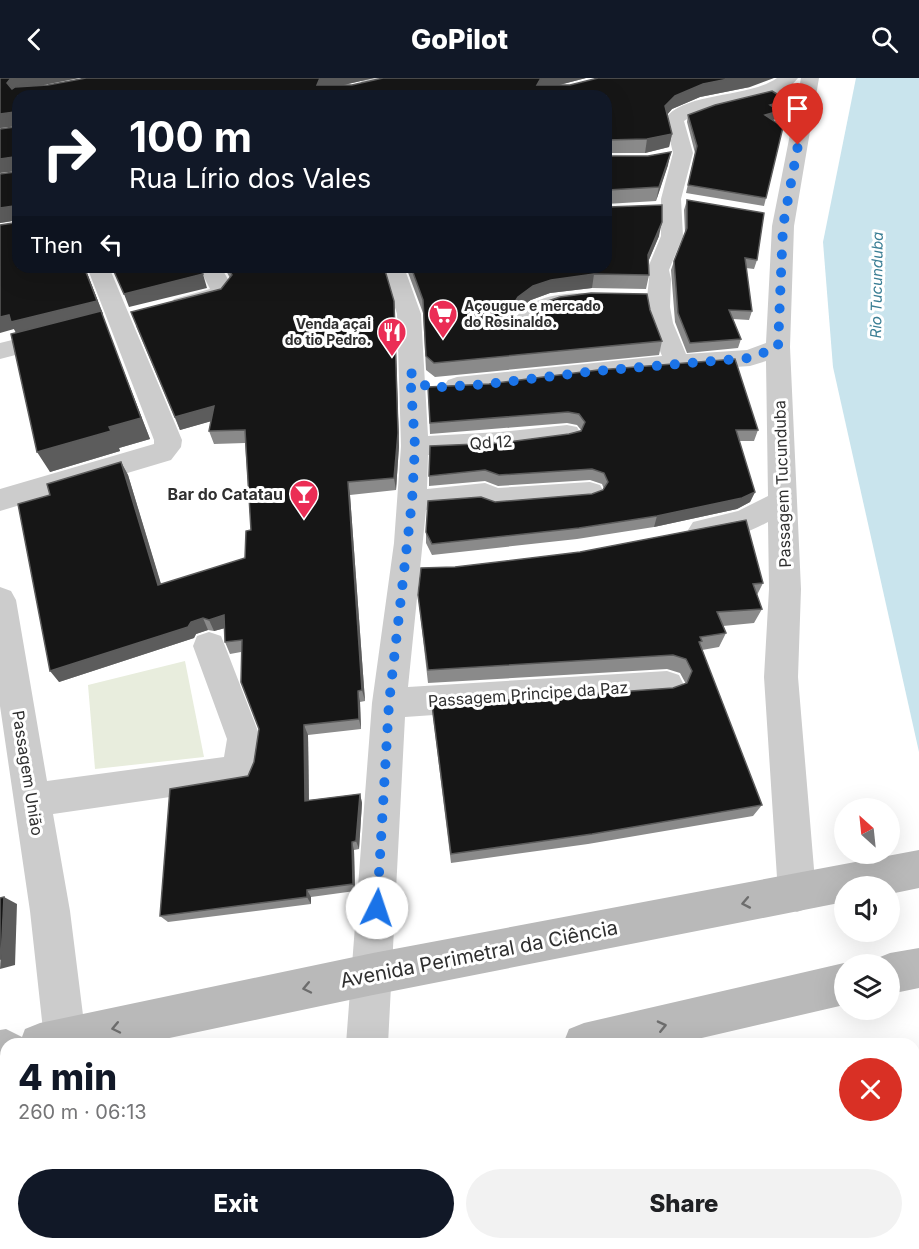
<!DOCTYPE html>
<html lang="en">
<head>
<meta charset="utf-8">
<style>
  :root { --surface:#fff; --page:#f2f2f2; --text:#202124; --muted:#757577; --accent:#111827 }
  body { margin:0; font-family:Inter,sans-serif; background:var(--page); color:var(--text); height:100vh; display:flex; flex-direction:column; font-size:22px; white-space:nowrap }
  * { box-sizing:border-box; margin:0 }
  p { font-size:20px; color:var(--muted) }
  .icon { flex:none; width:33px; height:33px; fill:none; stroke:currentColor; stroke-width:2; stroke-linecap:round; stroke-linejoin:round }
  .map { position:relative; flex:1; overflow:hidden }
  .sheet { position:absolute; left:0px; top:960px; width:920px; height:212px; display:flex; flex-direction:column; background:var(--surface); border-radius:18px 18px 0 0; box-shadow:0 6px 24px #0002 }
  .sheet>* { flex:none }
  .top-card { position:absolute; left:12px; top:12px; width:600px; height:183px; border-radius:18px; box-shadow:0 6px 24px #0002; background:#111827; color:#fff; overflow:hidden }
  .needle { width:39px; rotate:333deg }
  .buttons { position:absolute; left:834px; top:720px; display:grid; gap:12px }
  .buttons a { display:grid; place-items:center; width:66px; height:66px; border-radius:50%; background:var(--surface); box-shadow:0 6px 24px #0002; font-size:30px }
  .pin { position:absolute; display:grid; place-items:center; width:51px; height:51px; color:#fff; margin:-62px -26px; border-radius:50% 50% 50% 0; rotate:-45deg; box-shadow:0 0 6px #0007 }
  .pin .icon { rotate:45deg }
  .me { position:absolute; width:66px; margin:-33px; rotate:4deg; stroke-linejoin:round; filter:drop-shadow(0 0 4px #0008) }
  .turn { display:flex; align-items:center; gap:21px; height:126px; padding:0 18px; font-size:27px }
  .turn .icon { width:78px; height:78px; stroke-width:2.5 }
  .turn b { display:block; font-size:42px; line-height:51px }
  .then { display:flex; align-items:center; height:57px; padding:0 18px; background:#0003; gap:12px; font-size:22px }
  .round { display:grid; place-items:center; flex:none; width:63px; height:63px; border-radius:32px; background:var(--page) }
  .overview { display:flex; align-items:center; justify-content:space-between; height:102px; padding:0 18px }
  h1 { font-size:36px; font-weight:800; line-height:45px; color:var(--accent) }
  .button { display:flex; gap:12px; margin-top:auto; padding:12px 18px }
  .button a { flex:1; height:69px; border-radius:36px; background:var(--accent); color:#fff; font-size:24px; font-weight:800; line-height:69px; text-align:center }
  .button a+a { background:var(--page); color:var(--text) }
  header { display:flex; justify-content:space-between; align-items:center; height:78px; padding:0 18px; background:var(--accent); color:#fff; font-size:27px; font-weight:800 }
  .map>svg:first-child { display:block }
  .green { fill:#e8eddd }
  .water { fill:#c9e4ed }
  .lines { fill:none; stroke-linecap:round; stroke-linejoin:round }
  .minor { fill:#ccc; fill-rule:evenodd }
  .secondary { fill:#b9b9b9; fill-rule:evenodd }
  .wall { fill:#8a8a8a }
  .shaded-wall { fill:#5c5c5c }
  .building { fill:#161616; stroke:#5c5c5c; stroke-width:1.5 }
  .oneway { stroke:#6d6d6d }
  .route { stroke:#1a73e8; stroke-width:10; stroke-dasharray:0 18 }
  .labels { text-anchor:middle; stroke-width:6; stroke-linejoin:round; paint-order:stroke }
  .far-poi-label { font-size:14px; font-weight:bold; fill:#2f2f2f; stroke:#fff; text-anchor:start }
  .far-water-label { font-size:15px; font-style:italic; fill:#3a7e94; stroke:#fff }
  .street-label { font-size:16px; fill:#2f2f2f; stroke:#fff }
  .poi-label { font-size:16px; font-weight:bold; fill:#2f2f2f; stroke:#fff; text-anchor:end }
  .near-street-label { font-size:20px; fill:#2f2f2f; stroke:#fff }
</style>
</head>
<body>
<header><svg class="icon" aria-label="back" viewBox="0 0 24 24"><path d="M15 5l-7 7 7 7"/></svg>GoPilot<svg class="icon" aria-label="search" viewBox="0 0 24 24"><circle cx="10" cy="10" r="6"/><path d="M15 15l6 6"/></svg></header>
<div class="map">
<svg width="919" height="1171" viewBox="0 0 919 1171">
  <rect width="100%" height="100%" fill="#fff"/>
  <!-- green -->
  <polygon class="green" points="185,583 204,679 95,691 88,607"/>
  <!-- water -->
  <polygon class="water" points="856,0 919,0 919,674 833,289 823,164"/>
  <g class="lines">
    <!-- minor -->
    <g class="minor">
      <polygon points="357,0 378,0 386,8 389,18 371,18 369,10"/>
      <path d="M 777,0 L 798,0 C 776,30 716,23 684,43 L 693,75 L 681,121 L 683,158 L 669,192 L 671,201 L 670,229 L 673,245 L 686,276 L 747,272 L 766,265 L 772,148 L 801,0 L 819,0 L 794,148 L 790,269 L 801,511 L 798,599 L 816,815 L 811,829 L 797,834 L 783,829 L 778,815 L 764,599 L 769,511 L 768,444 C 748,455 715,467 693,460 L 688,452 L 693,444 L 738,433 L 768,418 L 766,283 L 750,288 L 677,293 L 457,317 L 448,314 L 444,308 L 448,302 L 457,299 L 662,278 L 649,245 L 646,229 L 649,201 L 647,192 L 661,158 L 661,121 L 673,75 L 665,41 C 683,14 749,20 777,0 Z"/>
      <polygon points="87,189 109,189 182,362 181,369 171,382 0,433 0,411 154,366 154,362"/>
      <polygon points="199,189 221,189 234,212 228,220 182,233 174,231 170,226 174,221 210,211"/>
      <polygon points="382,189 404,189 421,236 428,358 500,354 567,347 577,349 581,356 577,363 567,365 500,374 428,377 427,411 485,405 498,410 590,404 600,407 604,414 600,421 590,424 494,432 481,427 426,432 408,609 667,593 679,597 684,607 679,617 667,621 405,639 388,966 346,966 372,625 394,465 401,368 397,236"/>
      <path d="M 582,215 L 590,217 L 594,222 L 590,227 C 563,234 549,226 531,253 L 522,256 L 513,253 L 510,248 C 526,220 552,216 582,215 Z"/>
      <polygon points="57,251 66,254 69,259 66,264 0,281 0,265"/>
      <polygon points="0,509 11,513 16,522 47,703 224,679 227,661 193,568 197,558 209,554 221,558 225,568 261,661 257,693 252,705 239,709 53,736 70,833 86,961 84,966 46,966 44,961 30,833 0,628"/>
    </g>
    <!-- secondary -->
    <g class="secondary">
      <polygon points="919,772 919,810 890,816 890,808 844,808 844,824 373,917 141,966 6,966 6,995 0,996 0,952 6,951 22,959 25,951 40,945 373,875"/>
      <polygon points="919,870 919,910 890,916 890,886 873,886 875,881 890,875"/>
      <polygon points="844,885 847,886 844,886 844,927 676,966 563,966 569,951 584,945"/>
      <polygon points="6,1075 6,1121 0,1122 0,1076"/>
    </g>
  </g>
  <!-- wall -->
  <g class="wall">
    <polygon points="0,0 79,0 39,8 48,7 86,0 374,0 343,7 352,7 383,0 586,0 559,7 750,9 700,19 672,31 667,36 672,56 669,69 645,75 606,75 18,18 103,236 102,237 150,361 119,370 120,373 50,394 16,255 14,251 13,143 0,145 0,96 14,94 14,48 0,50"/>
    <polygon points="787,22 784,30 777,32 779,33 776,41 772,42 766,120 764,128 686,115 695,75 687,44 688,37"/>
    <polygon points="608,78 668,87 656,123 606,126"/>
    <polygon points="687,122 757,182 754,191 746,190 752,233 749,242 733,241 741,261 738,270 687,275 675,244 671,192 674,183 685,155 684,132"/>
    <polygon points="608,129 659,158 648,184 649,197 646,211 592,210 550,215 531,222 517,232 512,240 513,242 524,245 650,232 662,263 659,277 435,299 426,292 423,235 406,189 606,189"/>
    <polygon points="224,189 384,189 394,223 395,236 399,368 396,412 350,417 365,623 360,624 361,651 308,657 309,722 360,716 362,725 359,771 354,772 355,813 311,819 311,826 168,844 160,838 248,698 254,684 259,651 241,574 230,576 225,564 225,550 214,553 208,552 196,556 194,560 59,604 50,417 121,384 128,397 161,507 245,480 251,452 245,365 214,366 209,353 211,343 180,352 136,248 221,211 230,200"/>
    <polygon points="428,309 758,352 754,363 739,363 755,414 750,424 737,431 654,449 577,461 432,477 426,465 426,454 495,424 592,416 603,412 604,411 602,406 590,402 498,408 485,403 429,408 429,398 501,365 569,356 581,352 577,347 567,345 430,356"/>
    <polygon points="763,505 757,517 762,531 754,545 723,548 726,555 719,569 702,572 762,727 753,738 588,766 451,785 433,639 432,627 673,610 686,606 680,595 667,591 428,605 418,517"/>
  </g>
  <!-- shaded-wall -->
  <g class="shaded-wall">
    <polygon points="11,0 79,0 18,12 13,18 7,5"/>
    <polygon points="320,0 374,0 322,12 317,7"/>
    <polygon points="541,0 586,0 540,12 537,7"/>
    <polygon points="733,0 774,0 750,9 700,19 672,31 663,42 665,28 675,18 703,6"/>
    <polygon points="787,22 784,30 768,35 770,27"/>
    <polygon points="779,33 776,41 762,45 765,37"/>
    <polygon points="14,34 18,48 0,50 0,36"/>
    <polygon points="672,56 669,69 645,75 647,61"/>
    <polygon points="671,74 668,87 656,123 659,109"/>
    <polygon points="13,79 18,93 0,95 0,81"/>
    <polygon points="13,128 18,142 0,145 0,130"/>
    <polygon points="662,144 659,158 645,191 648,177"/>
    <polygon points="84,189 85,189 85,190 103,236 102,237 150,361 119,370 120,373 50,394 37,374 18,258 14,251 0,255 0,239"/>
    <polygon points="203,196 207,210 129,229 124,216"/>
    <polygon points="594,196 592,210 550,215 531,222 517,232 508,247 509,233 518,219 533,208 551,202"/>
    <polygon points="394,223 399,368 396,412 394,400"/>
    <polygon points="214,328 219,341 180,352 175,339"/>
    <polygon points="121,384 128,397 165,519 158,507"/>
    <polygon points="348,404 350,417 365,623 362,612"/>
    <polygon points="755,414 750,424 737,431 654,449 657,438"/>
    <polygon points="224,537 229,549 214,553 209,542"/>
    <polygon points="203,540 208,552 196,556 194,560 59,604 50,593"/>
    <polygon points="358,613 360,624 361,651 359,641"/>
    <polygon points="304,647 308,657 309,731 305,723"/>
    <polygon points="360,716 362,725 359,771 356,763"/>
    <polygon points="352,764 354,772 355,813 353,806"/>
    <polygon points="307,812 311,819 311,826 307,819"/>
    <polygon points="4,819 17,826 15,887 0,891"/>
  </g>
  <!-- building -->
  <g class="building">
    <polygon points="0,0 11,0 7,5 12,11 15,9 48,7 86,0 320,0 317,7 352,7 383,0 541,0 537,7 570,7 598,0 733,0 703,6 675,18 665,28 672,56 647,61 606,62 606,69 606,18 18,18 18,189 84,189 97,223 11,244 9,237 0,239 0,147 13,145 13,128 0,130 0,96 14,94 13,79 0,81 0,51 14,49 14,34 0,36"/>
    <polygon points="772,13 787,22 770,27 779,33 765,37 783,49 766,120 688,107 697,68 688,37 715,27"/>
    <polygon points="671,74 659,109 608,112 606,114 606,76 608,78 648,78"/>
    <polygon points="687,122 764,135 757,182 745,180 752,233 729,232 741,261 690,265 678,235 674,183 687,150"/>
    <polygon points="606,127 608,129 662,127 662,144 648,177 649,197 594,196 551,202 533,208 518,219 509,233 513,242 524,245 534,240 539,230 548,223 560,219 591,215 647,216 650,232 662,263 434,285 426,278 423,222 411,189 606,189"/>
    <polygon points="112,189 199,189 203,196 124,216"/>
    <polygon points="228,189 384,189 394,223 398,355 394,400 348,404 362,612 358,613 359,641 304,647 305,723 360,716 356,763 352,764 353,806 307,812 307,819 160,838 170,711 248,698 254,684 259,651 241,604 242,562 225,564 224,537 209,542 203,540 191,544 188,549 50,593 18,426 50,417 47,406 121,384 158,507 245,480 246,453 251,452 245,352 209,353 214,328 175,339 131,234 221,211 232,197"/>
    <polygon points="101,233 141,340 109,349 111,353 37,374 11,256"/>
    <polygon points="735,281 758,352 736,352 755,414 742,420 657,438 579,450 432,466 426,454 428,423 481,419 495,424 592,416 603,412 608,404 604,395 592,391 499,397 485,392 429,398 430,368 501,365 569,356 581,353 585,344 579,336 568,334 430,345 428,309 489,306 598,292"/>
    <polygon points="746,442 763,505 753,506 762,531 717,534 726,555 700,559 702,563 699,564 762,727 592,756 451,776 432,627 673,610 687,605 692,593 686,581 673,577 428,592 418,517 421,490 455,489 580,474"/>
    <polygon points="4,819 1,881 0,881 0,820"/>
  </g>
  <!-- one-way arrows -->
  <defs><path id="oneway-chevron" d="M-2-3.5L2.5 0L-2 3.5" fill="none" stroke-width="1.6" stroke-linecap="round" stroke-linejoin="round" transform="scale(1.5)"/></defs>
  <g class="oneway">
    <use href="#oneway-chevron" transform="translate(746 825) rotate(169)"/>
    <use href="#oneway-chevron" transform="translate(307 910) rotate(168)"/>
    <use href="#oneway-chevron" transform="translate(662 948) rotate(-13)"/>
    <use href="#oneway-chevron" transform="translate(116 950) rotate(168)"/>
  </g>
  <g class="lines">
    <!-- route -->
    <polyline class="route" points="377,830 389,625 412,423 415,368 410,294 428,310 488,306 596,293 750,280 778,269 783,148 798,67"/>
  </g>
  <!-- icons -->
  <defs>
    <g id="supermarket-pin" transform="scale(1.5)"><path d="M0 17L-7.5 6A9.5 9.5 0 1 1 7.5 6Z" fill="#eb2d55" stroke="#fff"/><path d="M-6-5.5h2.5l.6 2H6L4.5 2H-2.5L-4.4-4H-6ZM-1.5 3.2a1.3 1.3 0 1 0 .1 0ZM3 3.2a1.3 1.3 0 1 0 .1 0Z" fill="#fff"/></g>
    <g id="restaurant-pin" transform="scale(1.5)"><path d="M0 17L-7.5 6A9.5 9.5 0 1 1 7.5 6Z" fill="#eb2d55" stroke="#fff"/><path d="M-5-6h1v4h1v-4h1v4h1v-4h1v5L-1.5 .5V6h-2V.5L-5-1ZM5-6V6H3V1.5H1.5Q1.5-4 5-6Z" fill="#fff"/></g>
    <g id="bar-pin" transform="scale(1.5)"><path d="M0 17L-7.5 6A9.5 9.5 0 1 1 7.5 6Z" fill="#eb2d55" stroke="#fff"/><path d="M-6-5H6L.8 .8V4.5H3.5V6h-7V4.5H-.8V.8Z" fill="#fff"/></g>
  </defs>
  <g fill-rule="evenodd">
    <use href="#supermarket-pin" x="443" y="236"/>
    <use href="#restaurant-pin" x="392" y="254"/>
    <use href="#bar-pin" x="304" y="416"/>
  </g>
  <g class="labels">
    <!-- far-poi labels -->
    <g class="far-poi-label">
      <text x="464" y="233">Açougue e mercado<tspan x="464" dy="16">do Rosinaldo.</tspan></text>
      <text x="371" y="251" text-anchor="end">Venda açai<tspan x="371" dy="16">do tio Pedro.</tspan></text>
    </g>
    <!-- far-water labels -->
    <g class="far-water-label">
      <text transform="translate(877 207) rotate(-89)" y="5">Rio Tucunduba</text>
    </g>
    <!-- street labels -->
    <g class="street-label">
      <text transform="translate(491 364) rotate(-4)" y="6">Qd 12</text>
      <text transform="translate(782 406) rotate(-92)" y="6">Passagem Tucunduba</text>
      <text transform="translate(528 616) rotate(-4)" y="6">Passagem Principe da Paz</text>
      <text transform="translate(28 695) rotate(81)" y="6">Passagem União</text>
    </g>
    <!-- poi labels -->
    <g class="poi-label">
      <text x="283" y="422">Bar do Catatau</text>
    </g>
    <!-- near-street labels -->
    <g class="near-street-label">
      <text transform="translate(479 876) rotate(-11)" y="7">Avenida Perimetral da Ciência</text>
    </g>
  </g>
</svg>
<div class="buttons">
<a><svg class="needle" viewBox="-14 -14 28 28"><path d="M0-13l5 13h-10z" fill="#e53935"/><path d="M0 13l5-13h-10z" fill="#757577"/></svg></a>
<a><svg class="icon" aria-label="sound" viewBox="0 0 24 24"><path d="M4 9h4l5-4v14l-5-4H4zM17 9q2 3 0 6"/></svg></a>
<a><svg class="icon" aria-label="layers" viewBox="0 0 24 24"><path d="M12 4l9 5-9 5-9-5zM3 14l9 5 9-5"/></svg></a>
</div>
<div class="pin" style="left:798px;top:67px;background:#d93025"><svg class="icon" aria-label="arrive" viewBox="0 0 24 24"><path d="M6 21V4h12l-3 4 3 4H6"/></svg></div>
<svg class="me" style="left:377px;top:830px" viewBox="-20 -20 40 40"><circle r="19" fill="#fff"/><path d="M0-13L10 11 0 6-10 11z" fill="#1a73e8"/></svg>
<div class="top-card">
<div class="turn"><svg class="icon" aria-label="right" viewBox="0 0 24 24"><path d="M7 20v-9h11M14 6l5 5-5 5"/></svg><div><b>100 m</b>Rua Lírio dos Vales</div></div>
<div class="then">Then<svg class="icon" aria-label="left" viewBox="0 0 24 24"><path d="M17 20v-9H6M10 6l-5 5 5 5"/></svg></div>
</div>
<section class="sheet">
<div class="overview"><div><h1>4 min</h1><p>260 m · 06:13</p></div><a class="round" style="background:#d93025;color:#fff"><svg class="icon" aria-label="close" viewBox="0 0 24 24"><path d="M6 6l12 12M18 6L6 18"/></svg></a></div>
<div class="button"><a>Exit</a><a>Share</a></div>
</section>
</div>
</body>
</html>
